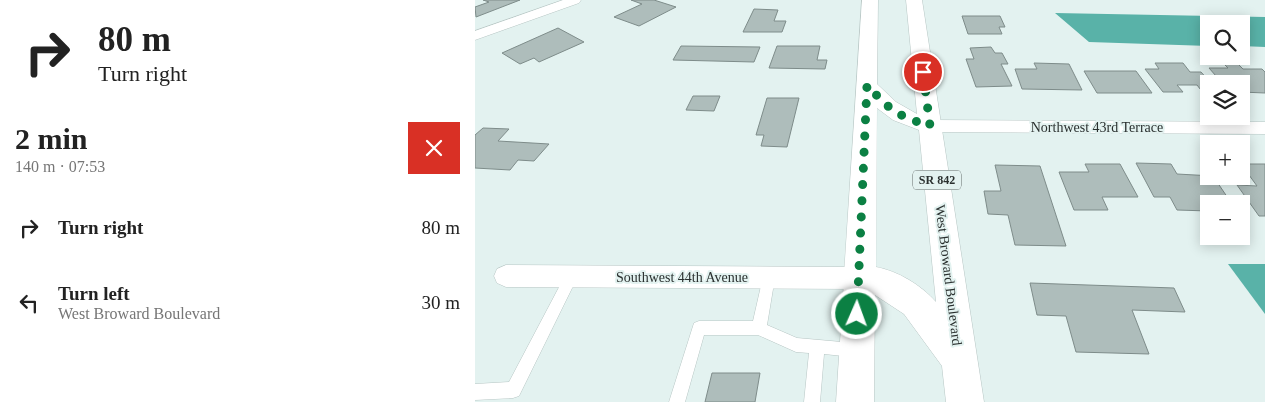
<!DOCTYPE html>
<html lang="en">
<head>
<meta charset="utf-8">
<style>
  :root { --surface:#fff; --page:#f2f2f2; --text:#222; --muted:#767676 }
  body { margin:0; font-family:"Times New Roman",serif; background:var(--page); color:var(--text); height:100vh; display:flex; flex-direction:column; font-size:19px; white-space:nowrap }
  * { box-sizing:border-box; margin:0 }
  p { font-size:16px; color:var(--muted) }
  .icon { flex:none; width:28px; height:28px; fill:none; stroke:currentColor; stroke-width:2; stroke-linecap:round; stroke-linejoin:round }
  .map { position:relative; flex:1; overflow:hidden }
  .panel { display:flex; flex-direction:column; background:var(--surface); width:475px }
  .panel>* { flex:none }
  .banner { background:#fff; color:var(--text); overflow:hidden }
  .tools { position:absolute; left:725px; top:15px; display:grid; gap:10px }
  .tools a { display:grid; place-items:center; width:50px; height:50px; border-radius:0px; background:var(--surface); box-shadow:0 2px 12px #0003; font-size:25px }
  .pin { position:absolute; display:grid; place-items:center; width:42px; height:42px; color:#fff; margin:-21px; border:2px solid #fff; border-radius:50%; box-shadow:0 1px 5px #0007 }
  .me { position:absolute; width:55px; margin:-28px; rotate:2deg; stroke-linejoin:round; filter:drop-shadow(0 0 4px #0008) }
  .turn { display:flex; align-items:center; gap:18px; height:105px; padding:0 15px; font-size:22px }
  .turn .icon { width:65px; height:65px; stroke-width:2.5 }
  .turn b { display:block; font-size:35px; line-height:42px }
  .round { display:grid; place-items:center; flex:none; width:52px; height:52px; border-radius:0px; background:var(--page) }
  .overview { display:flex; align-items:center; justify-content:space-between; height:85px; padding:0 15px }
  h1 { font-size:30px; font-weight:700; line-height:38px }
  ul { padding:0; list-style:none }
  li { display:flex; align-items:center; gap:15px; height:75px; padding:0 15px }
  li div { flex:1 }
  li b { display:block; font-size:19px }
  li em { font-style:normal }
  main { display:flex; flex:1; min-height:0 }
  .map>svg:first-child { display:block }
  .water { fill:#59b2a8 }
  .building { fill:#aebdbb; stroke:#7e8c8a }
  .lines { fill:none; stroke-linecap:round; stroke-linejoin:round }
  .lane-casing { stroke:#b7c6c4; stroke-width:1 }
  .street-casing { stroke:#b7c6c4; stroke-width:1 }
  .primary-casing { stroke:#b7c6c4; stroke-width:1 }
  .lane { fill:#fff; fill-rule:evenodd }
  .street { fill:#fff; fill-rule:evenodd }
  .primary { fill:#fff; fill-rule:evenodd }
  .route { stroke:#0b8043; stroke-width:9; stroke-dasharray:0 16.2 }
  .labels { text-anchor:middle; stroke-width:4; stroke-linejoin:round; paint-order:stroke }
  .shield { fill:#e3f2f0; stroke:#626a69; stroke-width:1 }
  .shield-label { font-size:12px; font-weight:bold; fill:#2a302f }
  .street-label { font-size:14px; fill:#2a302f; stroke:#e3f2f0 }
</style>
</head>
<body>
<main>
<section class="panel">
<div class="banner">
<div class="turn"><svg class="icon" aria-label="right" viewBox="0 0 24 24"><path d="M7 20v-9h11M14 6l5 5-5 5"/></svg><div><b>80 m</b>Turn right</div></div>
</div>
<div class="overview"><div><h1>2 min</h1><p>140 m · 07:53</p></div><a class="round" style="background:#d93025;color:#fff"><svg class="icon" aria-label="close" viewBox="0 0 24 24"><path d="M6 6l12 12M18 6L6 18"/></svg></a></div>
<ul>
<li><svg class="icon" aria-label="right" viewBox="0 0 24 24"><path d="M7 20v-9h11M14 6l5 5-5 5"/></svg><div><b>Turn right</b></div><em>80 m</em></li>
<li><svg class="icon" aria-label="left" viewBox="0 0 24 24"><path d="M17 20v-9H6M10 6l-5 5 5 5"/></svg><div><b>Turn left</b><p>West Broward Boulevard</p></div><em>30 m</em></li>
</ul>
</section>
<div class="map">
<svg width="790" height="402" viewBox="0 0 790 402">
  <rect width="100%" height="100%" fill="#e3f2f0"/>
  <!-- water -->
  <g class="water">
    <polygon points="580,13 790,17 790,47 766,46 766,24 734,24 734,46 614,42"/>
    <polygon points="753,264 790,264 790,314"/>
  </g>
  <!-- building -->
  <g class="building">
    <polygon points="8,0 45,0 1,17 0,7 14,2"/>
    <polygon points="156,0 179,0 201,7 164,26 139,17 167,4"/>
    <polygon points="279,9 303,10 299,21 311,21 307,32 268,32"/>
    <polygon points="487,16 525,16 530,27 524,27 527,34 493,34"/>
    <polygon points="83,28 109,42 64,62 59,58 45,64 27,53"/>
    <polygon points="206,46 285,47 279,62 198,60"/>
    <polygon points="302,46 345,46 342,60 352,60 350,69 294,68"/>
    <polygon points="516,47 520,53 527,53 533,64 526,64 537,86 501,87 491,59 499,59 495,48"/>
    <polygon points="559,63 594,64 607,90 547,89 540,69 562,69"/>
    <polygon points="680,63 708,63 715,72 726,72 737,84 734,84 734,94 729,94 722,85 702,85 708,92 688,92 670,69 684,69"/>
    <polygon points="748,63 762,63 768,69 787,69 790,72 790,93 766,92 766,84 748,84 734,68 753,68"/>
    <polygon points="609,71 661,71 677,93 622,93"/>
    <polygon points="218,96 245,96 239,111 211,110"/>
    <polygon points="292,98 324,98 312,147 286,146 289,135 281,135"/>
    <polygon points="8,128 34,129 23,141 74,144 59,161 43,160 35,170 0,168 0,135"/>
    <polygon points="661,163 696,164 702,174 738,176 757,204 734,204 734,211 702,210 695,197 679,197"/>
    <polygon points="610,164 645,164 663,197 627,197 633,210 599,210 584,172 614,172"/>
    <polygon points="766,164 790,164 790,216 784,216 762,185 782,186"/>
    <polygon points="520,165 565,166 591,246 540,245 533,215 513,214 509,191 526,191"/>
    <polygon points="555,283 699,288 710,312 657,310 674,354 601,352 591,316 562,315"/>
    <polygon points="237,373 285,373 280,402 230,402"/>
  </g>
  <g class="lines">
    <!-- lane casing -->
    <g class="lane-casing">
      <g id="lane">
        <polygon points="97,270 102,272 103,276 44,396 38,398 0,400 0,384 34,382 92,272"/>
        <polygon points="294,271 299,273 300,277 292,325 322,338 378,343 383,345 385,350 383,355 378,357 349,354 345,402 329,402 334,353 321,352 283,335 229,335 210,402 194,402 219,323 224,321 278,321 288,277 289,273"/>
      </g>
    </g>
    <!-- street casing -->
    <g class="street-casing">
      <g id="street">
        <polygon points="88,0 106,0 104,3 0,40 0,31"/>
        <polygon points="455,120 790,122 790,134 455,132 449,130 446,126 449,122"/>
        <polygon points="31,265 383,267 392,271 395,278 392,285 383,289 31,287 22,283 19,276 22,269"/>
      </g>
    </g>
    <!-- primary casing -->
    <g class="primary-casing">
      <path id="primary" d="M 387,0 L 403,0 L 402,84 L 421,102 L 442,114 L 431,0 L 447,0 L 509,402 L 471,402 L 467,366 L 429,314 L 400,295 L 399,402 L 361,402 L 369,281 L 367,278 L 369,274 ZM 402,108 L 418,120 L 444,130 L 461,302 C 446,285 423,271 401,267 Z"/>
    </g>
    <!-- lane -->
    <use href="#lane" class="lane"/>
    <!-- street -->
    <use href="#street" class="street"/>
    <!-- primary -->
    <use href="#primary" class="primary"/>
  </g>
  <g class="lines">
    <!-- route -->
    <path class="route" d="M 382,314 L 392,85 C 416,111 421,115 455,126 L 448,72"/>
  </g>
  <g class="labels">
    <!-- shield labels -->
    <rect class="shield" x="438" y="170.5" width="48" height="19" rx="4"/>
    <g class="shield-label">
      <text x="462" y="184">SR 842</text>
    </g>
    <!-- street labels -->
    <g class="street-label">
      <text x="622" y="132">Northwest 43rd Terrace</text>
      <text transform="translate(474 275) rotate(83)" y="5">West Broward Boulevard</text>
      <text x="207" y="282">Southwest 44th Avenue</text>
    </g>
  </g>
</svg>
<div class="tools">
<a><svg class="icon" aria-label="search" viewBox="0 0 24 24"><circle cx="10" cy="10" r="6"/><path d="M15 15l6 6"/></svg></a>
<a><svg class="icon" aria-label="layers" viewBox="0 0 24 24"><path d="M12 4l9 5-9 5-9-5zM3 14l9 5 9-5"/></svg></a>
<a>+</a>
<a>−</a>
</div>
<div class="pin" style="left:448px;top:72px;background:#d93025"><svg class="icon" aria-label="arrive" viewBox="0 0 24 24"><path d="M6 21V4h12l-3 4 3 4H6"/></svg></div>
<svg class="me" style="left:382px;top:314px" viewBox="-20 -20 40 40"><circle r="17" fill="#0b8043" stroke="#fff" stroke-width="3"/><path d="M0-11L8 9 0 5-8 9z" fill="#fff"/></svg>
</div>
</main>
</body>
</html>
